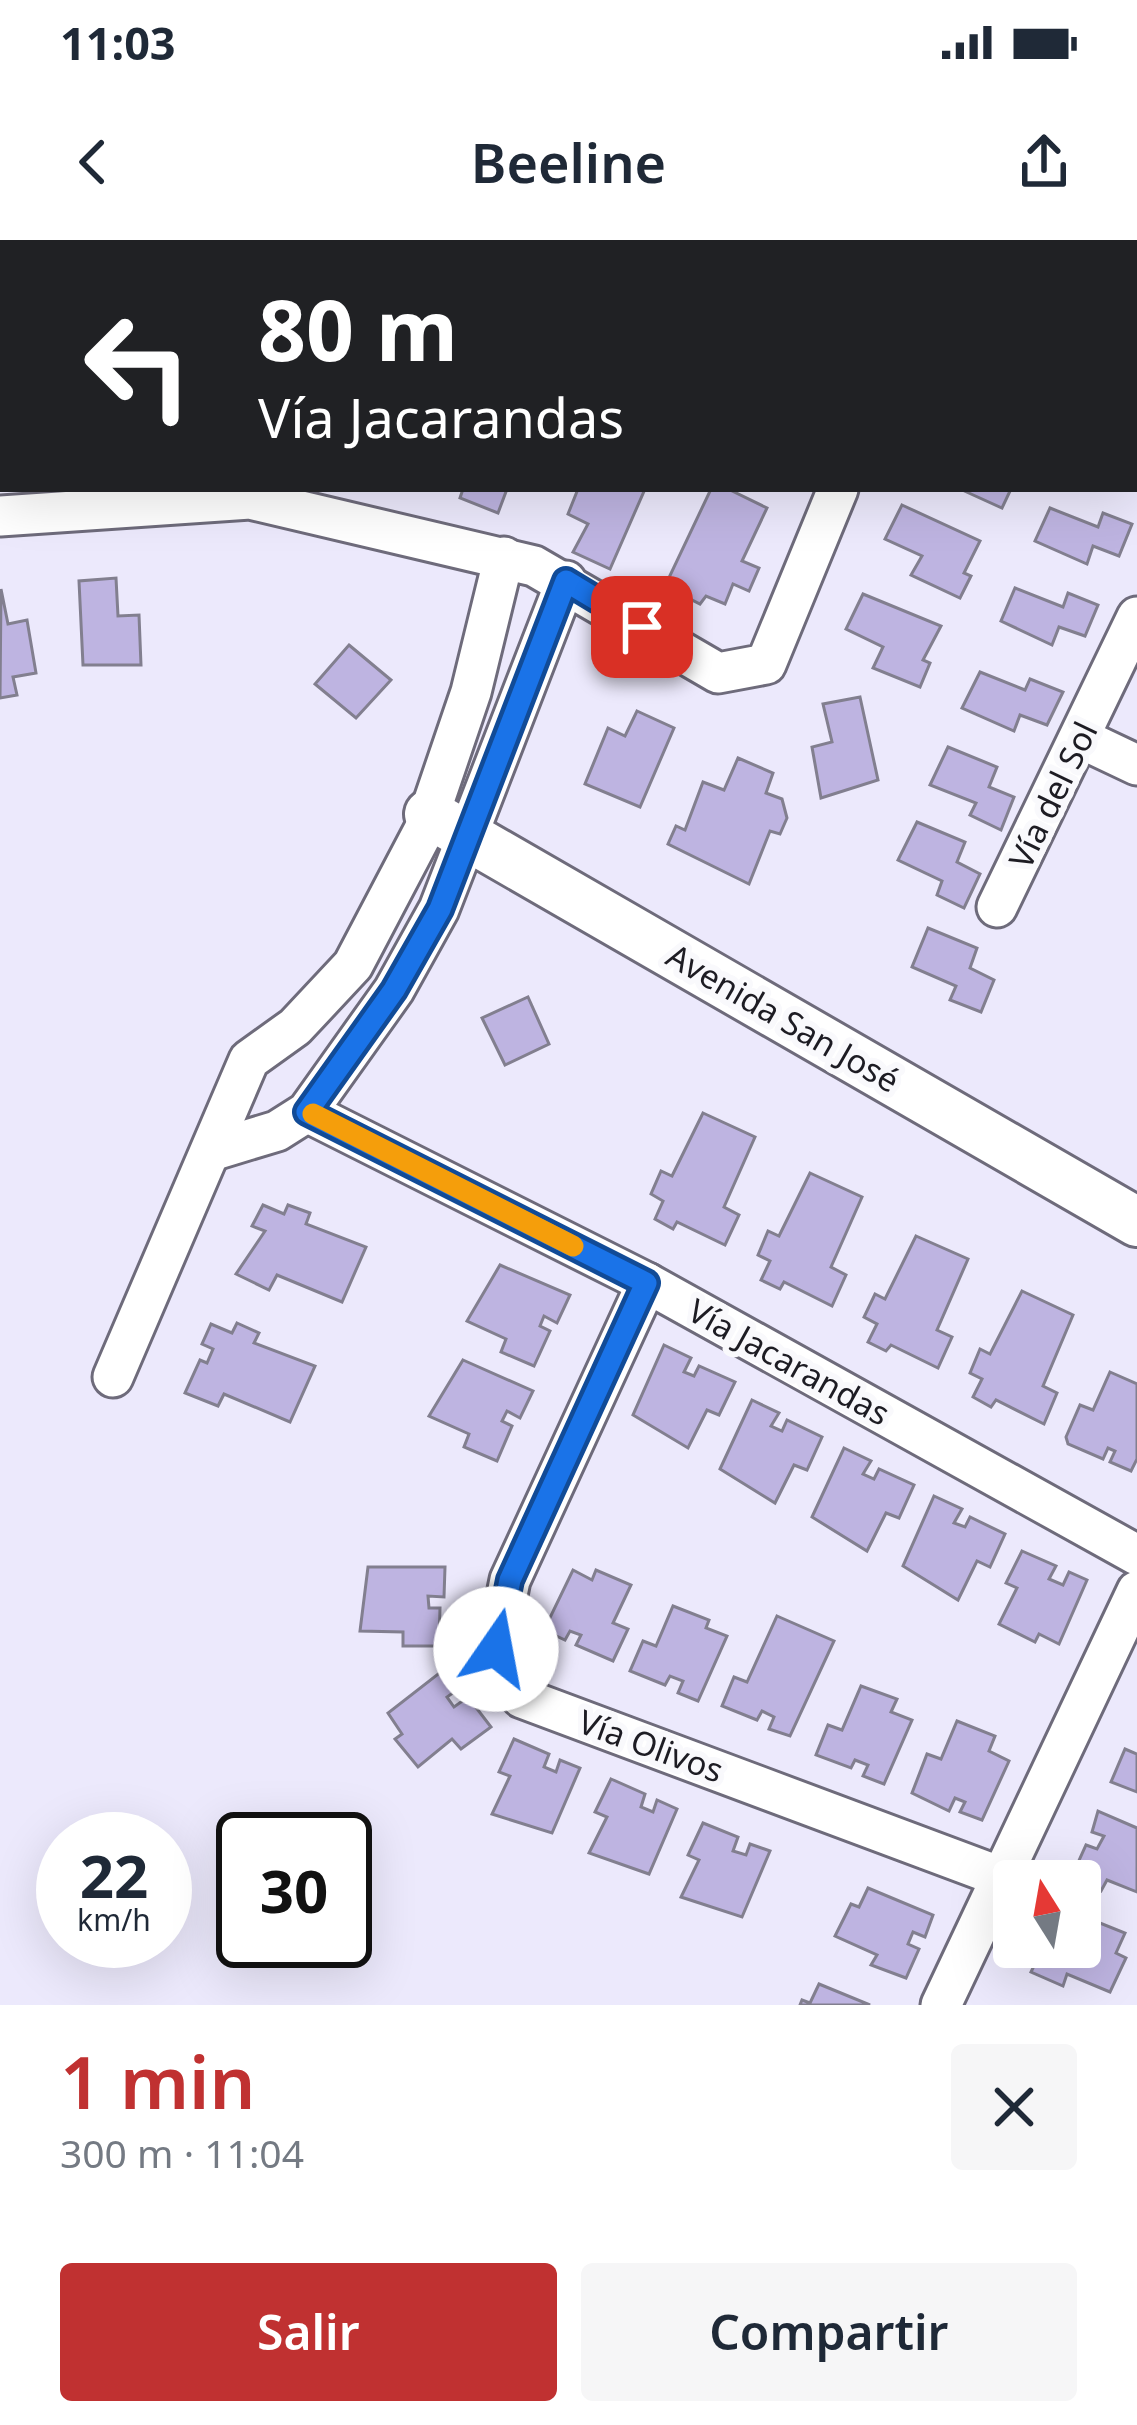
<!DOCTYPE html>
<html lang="es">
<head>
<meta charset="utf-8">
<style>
  :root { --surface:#fff; --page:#f6f6f7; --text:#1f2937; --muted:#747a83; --accent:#c03131 }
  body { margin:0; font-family:"Noto Sans",sans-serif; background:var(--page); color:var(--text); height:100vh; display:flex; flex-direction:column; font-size:45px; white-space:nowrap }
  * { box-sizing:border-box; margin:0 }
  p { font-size:39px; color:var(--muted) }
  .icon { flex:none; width:66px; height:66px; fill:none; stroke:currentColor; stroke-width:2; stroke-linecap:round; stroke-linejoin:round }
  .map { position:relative; height:1765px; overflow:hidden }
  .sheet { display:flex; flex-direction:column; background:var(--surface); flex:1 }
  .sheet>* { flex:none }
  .guide { position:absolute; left:0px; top:0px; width:1137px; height:252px; box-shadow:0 12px 48px #0002; background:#202124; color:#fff; overflow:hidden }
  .needle { width:78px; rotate:349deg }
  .buttons { position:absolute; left:993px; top:1620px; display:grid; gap:24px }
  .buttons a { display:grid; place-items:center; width:108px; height:108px; border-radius:12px; background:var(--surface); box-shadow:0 12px 48px #0002; font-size:60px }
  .speed { position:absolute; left:36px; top:1572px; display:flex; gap:24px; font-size:60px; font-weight:700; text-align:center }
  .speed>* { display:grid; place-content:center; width:156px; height:156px; border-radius:50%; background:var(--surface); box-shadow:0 12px 48px #0002; line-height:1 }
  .speed small { font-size:30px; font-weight:400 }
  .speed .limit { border:6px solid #111; border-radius:18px; background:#fff; color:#111 }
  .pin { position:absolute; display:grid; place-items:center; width:102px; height:102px; color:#fff; margin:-51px; border-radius:24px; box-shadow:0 6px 18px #0006 }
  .me { position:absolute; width:132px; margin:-66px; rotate:12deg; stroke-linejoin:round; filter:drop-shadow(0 0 9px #0008) }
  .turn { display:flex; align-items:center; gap:42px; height:252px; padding:0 60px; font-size:54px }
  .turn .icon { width:156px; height:156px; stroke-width:2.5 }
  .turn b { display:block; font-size:84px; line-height:102px }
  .round { display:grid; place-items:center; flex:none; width:126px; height:126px; border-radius:12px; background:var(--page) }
  .head { display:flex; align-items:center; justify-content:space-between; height:204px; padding:0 60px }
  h1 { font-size:72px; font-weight:600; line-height:90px; color:var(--accent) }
  .primary-button { display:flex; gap:24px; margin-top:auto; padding:24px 60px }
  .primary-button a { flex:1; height:138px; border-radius:12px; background:var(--accent); color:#fff; font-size:48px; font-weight:600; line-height:138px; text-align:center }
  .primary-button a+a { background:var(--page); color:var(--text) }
  .status { display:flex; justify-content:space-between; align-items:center; height:84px; padding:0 60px; background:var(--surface); direction:ltr }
  .status svg { height:33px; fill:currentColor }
  header { display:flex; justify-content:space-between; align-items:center; height:156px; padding:0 60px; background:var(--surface); font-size:54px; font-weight:600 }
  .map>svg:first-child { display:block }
  .building { fill:#beb4e1; stroke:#827f8f; stroke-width:3 }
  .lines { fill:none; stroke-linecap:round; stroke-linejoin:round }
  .minor-casing { stroke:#6e6b7b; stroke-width:45 }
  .tertiary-casing { stroke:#6e6b7b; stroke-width:54 }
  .minor { stroke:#fff; stroke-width:39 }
  .tertiary { stroke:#fff; stroke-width:48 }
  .route-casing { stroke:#114b97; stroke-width:30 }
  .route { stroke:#1a73e8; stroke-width:21 }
  .slow { stroke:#f59e0b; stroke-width:21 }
  .labels { text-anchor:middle; stroke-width:12; stroke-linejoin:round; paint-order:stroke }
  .street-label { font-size:33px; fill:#1d1c23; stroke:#f9f9fc }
</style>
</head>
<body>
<div class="status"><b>11:03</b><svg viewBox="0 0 49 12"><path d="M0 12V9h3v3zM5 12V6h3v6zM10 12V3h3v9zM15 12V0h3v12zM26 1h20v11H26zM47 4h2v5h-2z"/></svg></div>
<header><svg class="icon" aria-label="back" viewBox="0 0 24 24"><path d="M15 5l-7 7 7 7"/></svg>Beeline<svg class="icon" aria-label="share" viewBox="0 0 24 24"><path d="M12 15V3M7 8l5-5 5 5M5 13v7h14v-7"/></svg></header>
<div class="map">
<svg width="1137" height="1765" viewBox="0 0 1137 1765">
  <rect width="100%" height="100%" fill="#ece9fc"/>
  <!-- building -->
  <g class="building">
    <polygon points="349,0 444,0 347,3"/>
    <polygon points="0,146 3,146 0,237"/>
    <polygon points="463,249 507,249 498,273 460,258"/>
    <polygon points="578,249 645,249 610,329 573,312 588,284 568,274"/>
    <polygon points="711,249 728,249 767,268 742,321 759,328 749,351 733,344 725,364 706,356 700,364 665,346"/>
    <polygon points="960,249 1011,249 1002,268"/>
    <polygon points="902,265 980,301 964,333 971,336 960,358 911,335 922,316 885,299"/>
    <polygon points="1050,268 1098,287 1103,273 1132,284 1119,316 1093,306 1087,324 1035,301"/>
    <polygon points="116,338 118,376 139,375 141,425 83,425 79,341"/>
    <polygon points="1015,348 1063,367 1068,353 1098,365 1085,396 1059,387 1052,405 1001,381"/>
    <polygon points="1,349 8,384 27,380 36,433 13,437 17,455 0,458"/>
    <polygon points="863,354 941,386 923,420 930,423 920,447 873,428 883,407 846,389"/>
    <polygon points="349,405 391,440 356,478 315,444"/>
    <polygon points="980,432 1025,450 1030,439 1063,452 1047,485 1020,475 1014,491 962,468"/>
    <polygon points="860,457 878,540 821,558 812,507 832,502 823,464"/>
    <polygon points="637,471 674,488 640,567 585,544 608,488 625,496"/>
    <polygon points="948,507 997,527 989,547 1014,557 1001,590 970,575 976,563 930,545"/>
    <polygon points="738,518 773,533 766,553 782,559 787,578 780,594 770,591 749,644 668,604 676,586 685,590 703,542 724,550"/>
    <polygon points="917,582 965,602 957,622 980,634 964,668 937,655 942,641 898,620"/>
    <polygon points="928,688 977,708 970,728 994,740 981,772 950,760 956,746 912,727"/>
    <polygon points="528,757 549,804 505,825 482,778"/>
    <polygon points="703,873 755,897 724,967 739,975 725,1005 677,982 673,989 655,979 663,961 651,954 661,931 672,936"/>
    <polygon points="810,933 862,957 831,1027 846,1035 832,1066 784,1042 780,1049 761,1040 770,1021 758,1015 768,991 779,996"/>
    <polygon points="263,965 284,974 288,965 310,973 306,984 366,1007 342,1062 277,1035 269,1050 236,1034 265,991 252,986"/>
    <polygon points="916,996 968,1019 937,1090 952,1097 938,1128 891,1105 886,1111 868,1102 877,1084 864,1077 875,1054 885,1059"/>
    <polygon points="500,1025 570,1055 557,1083 544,1076 540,1086 550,1091 534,1126 501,1112 506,1099 467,1081"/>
    <polygon points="1022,1051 1073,1075 1043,1146 1057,1153 1044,1184 996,1160 991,1167 973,1157 982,1139 970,1133 980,1109 990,1114"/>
    <polygon points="237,1083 259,1093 254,1103 315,1126 290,1182 224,1154 218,1166 185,1153 200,1120 207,1123 213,1109 202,1104 211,1084 232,1093"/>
    <polygon points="664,1105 691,1118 684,1132 694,1136 699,1126 735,1142 719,1175 707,1170 688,1208 633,1175"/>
    <polygon points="463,1120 533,1151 520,1178 507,1171 502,1181 512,1186 497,1221 464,1207 469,1194 429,1176"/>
    <polygon points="1110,1132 1137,1144 1137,1219 1131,1231 1110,1222 1115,1211 1108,1208 1103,1219 1068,1204 1066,1197 1080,1165 1093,1170"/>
    <polygon points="752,1160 779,1173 771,1186 782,1191 787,1180 822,1197 807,1230 794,1225 775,1263 720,1229"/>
    <polygon points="844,1208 871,1221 863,1234 874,1239 879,1229 914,1245 899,1278 886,1273 867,1311 812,1277"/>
    <polygon points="934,1256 962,1269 954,1283 965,1287 970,1277 1005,1294 990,1327 977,1321 958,1360 903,1326"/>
    <polygon points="1022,1311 1056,1326 1049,1339 1063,1345 1069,1332 1087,1340 1059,1404 1039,1394 1035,1402 999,1384 1017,1348 1006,1343"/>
    <polygon points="368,1327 445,1327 444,1357 428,1356 429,1368 440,1368 439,1406 403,1406 403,1392 360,1391"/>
    <polygon points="573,1330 592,1340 596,1330 631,1345 613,1383 628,1389 613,1421 576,1405 581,1395 570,1391 565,1400 544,1390"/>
    <polygon points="673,1366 709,1380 706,1388 727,1396 698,1461 678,1453 683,1441 670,1436 665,1445 630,1431 643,1401 656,1406"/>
    <polygon points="777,1376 834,1401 790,1496 769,1489 774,1477 762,1471 757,1480 722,1466 734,1437 747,1442"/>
    <polygon points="442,1431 457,1450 447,1457 454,1467 468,1457 491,1487 461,1509 452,1499 418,1527 395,1499 402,1494 388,1473"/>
    <polygon points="861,1446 897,1459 891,1472 912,1480 884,1544 863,1536 868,1525 855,1520 851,1528 816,1515 828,1485 842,1490"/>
    <polygon points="957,1481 995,1496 989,1511 1009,1521 982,1580 960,1572 965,1562 955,1558 949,1571 912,1553 927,1514 941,1519"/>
    <polygon points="514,1499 549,1514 544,1527 556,1532 560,1520 580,1528 552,1593 492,1574 510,1536 499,1532"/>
    <polygon points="1125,1509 1137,1514 1137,1552 1111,1542"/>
    <polygon points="611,1539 645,1554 641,1567 653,1572 657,1560 677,1569 649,1634 589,1613 607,1577 595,1572"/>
    <polygon points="1098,1571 1137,1588 1137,1652 1107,1640 1101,1651 1072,1636 1086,1605 1097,1609 1104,1596 1092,1592"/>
    <polygon points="703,1583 738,1597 733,1611 746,1615 750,1604 770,1611 742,1677 681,1657 699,1620 688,1615"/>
    <polygon points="868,1648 933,1675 925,1697 913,1692 908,1704 919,1709 906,1738 871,1725 877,1715 835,1696 851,1664 859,1667"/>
    <polygon points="1080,1675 1125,1693 1116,1713 1126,1718 1110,1752 1067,1734 1063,1746 1031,1732 1043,1707 1080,1707"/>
    <polygon points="819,1744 870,1765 800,1765 802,1760 810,1763"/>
  </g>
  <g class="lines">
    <!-- minor casing -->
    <g class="minor-casing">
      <g id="minor">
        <polyline points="514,3 516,0"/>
        <polyline points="957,3 958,0"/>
        <polyline points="0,276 250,259 534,326 718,433 766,424 838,249"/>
        <polyline points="1082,499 1137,525"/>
        <polyline points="997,667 1137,377"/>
        <polyline points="307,872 647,1043 1137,1315"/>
        <polyline points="211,911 277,891 307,872 394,750 439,669 566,341"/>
        <polyline points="647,1043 510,1340 496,1409 522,1458 1001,1637"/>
        <polyline points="113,1137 249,820 295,787 353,725 424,590 471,452 504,317"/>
        <polyline points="941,1765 1137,1351"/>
      </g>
    </g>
    <!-- tertiary casing -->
    <g class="tertiary-casing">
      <polyline id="tertiary" points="429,574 1137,982"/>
    </g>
    <!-- minor -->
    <use href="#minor" class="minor"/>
    <!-- tertiary -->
    <use href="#tertiary" class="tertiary"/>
  </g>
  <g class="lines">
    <!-- route casing -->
    <g class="route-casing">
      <polyline id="route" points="496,1409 510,1340 646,1043 307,872 394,750 440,669 566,341 642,387"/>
    </g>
    <!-- route -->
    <use href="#route" class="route"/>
    <!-- slow -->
    <polyline class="slow" points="313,874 573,1006"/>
  </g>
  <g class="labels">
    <!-- street labels -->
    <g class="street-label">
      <text transform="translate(1053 555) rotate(-64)" y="12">Vía del Sol</text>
      <text transform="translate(783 778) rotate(30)" y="12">Avenida San José</text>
      <text transform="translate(789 1122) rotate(29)" y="12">Vía Jacarandas</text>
      <text transform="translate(651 1506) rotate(20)" y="12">Vía Olivos</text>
    </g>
  </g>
</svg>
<div class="buttons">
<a><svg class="needle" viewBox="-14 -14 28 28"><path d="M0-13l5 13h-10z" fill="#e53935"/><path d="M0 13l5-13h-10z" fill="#747a83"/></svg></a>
</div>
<div class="speed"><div>22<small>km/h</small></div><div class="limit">30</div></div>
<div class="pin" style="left:642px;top:387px;background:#d93025"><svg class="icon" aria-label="arrive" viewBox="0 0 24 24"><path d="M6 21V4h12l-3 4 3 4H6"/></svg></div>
<svg class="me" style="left:496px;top:1409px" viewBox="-20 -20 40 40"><circle r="19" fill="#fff"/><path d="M0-13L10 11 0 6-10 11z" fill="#1a73e8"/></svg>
<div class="guide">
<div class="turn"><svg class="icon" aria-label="left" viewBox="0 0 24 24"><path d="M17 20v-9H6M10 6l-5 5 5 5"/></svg><div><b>80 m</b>Vía Jacarandas</div></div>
</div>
</div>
<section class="sheet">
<div class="head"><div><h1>1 min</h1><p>300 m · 11:04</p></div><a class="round"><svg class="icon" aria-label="close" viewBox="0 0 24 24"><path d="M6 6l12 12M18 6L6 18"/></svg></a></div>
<div class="primary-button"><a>Salir</a><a>Compartir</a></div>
</section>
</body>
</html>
